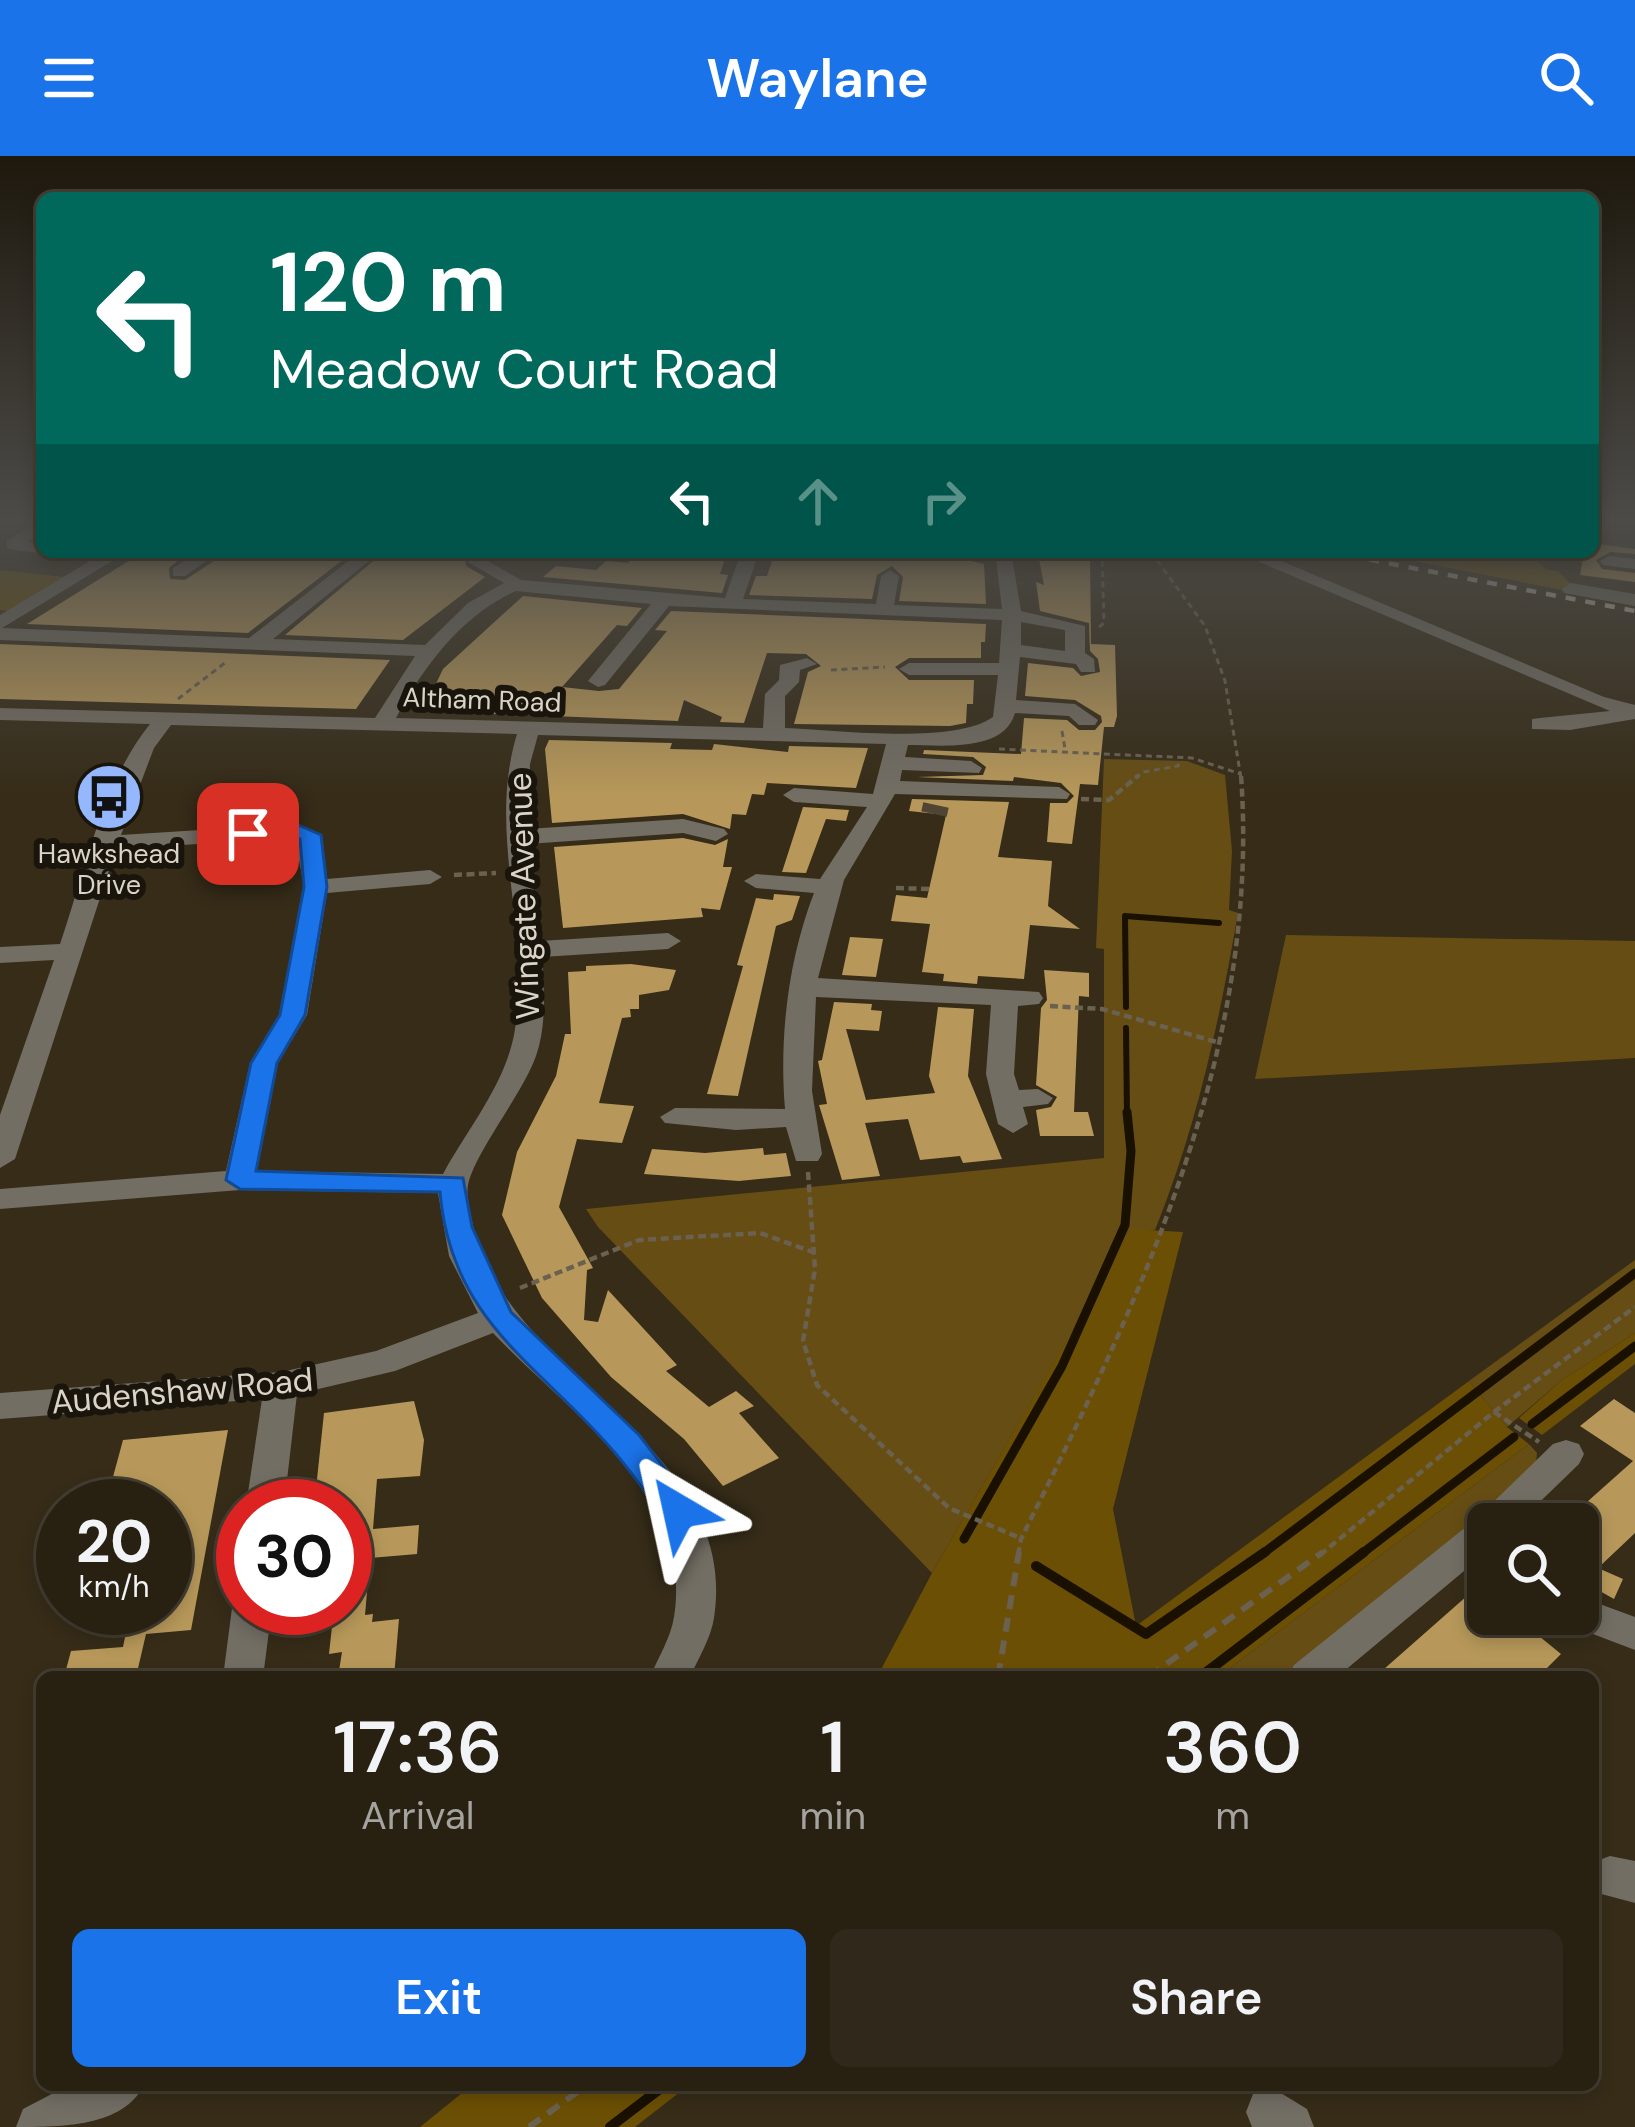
<!DOCTYPE html>
<html lang="en">
<head>
<meta charset="utf-8">
<style>
  :root { --surface:#282112; --page:#30291b; --text:#f1f3f6; --muted:#a5a39f; --line:#443e32; --accent:#1a73e8 }
  body { margin:0; font-family:"DM Sans",sans-serif; background:var(--page); color:var(--text); height:100vh; display:flex; flex-direction:column; font-size:45px; white-space:nowrap }
  * { box-sizing:border-box; margin:0 }
  p { font-size:39px; color:var(--muted) }
  .icon { flex:none; width:66px; height:66px; fill:none; stroke:currentColor; stroke-width:2; stroke-linecap:round; stroke-linejoin:round }
  .map { position:relative; flex:1; overflow:hidden }
  .details { position:absolute; left:36px; top:1515px; width:1563px; height:420px; display:flex; flex-direction:column; background:var(--surface); border-radius:18px; box-shadow:0 6px 18px #0003,0 0 0 3px var(--line) }
  .details>* { flex:none }
  .hud { position:absolute; left:36px; top:36px; width:1563px; height:366px; border-radius:18px; box-shadow:0 6px 18px #0003,0 0 0 3px var(--line); background:#00695c; color:#fff; overflow:hidden }
  .tools { position:absolute; left:1467px; top:1347px; display:grid; gap:24px }
  .tools a { display:grid; place-items:center; width:132px; height:132px; border-radius:18px; background:var(--surface); box-shadow:0 6px 18px #0003,0 0 0 3px var(--line); font-size:60px }
  .speed { position:absolute; left:36px; top:1323px; display:flex; gap:24px; font-size:60px; font-weight:700; text-align:center }
  .speed>* { display:grid; place-content:center; width:156px; height:156px; border-radius:50%; background:var(--surface); box-shadow:0 6px 18px #0003,0 0 0 3px var(--line); line-height:1 }
  .speed small { font-size:30px; font-weight:400 }
  .speed .limit { border:18px solid #d22; background:#fff; color:#111 }
  .pin { position:absolute; display:grid; place-items:center; width:102px; height:102px; color:#fff; margin:-51px; border-radius:24px; box-shadow:0 6px 18px #0006 }
  .me { position:absolute; width:132px; margin:-66px; rotate:324deg; stroke-linejoin:round; filter:drop-shadow(0 0 9px #0008) }
  .turn { display:flex; align-items:center; gap:42px; height:252px; padding:0 36px; font-size:54px }
  .turn .icon { width:156px; height:156px; stroke-width:2.5 }
  .turn b { display:block; font-size:84px; line-height:102px }
  .lanes { display:flex; align-items:center; height:114px; padding:0 36px; background:#0003; justify-content:center; gap:60px; direction:ltr }
  .lanes .off { opacity:.35 }
  .eta { display:flex; justify-content:space-evenly; align-items:center; height:204px; text-align:center }
  .eta b { font-size:72px; font-weight:600; line-height:84px }
  .action { display:flex; gap:24px; margin-top:auto; padding:24px 36px }
  .action a { flex:1; height:138px; border-radius:18px; background:var(--accent); color:#fff; font-size:48px; font-weight:600; line-height:138px; text-align:center }
  .action a+a { background:var(--page); color:var(--text) }
  header { display:flex; justify-content:space-between; align-items:center; height:156px; padding:0 36px; background:var(--accent); color:#fff; font-size:54px; font-weight:600 }
  .map>svg:first-child { display:block }
  .green { fill:#664d14 }
  .forest { fill:#6b4f04 }
  .lines { fill:none; stroke-linecap:round; stroke-linejoin:round }
  .stream-far2 { stroke:#191000; stroke-width:6 }
  .stream-far1 { stroke:#191000; stroke-width:9 }
  .stream { stroke:#191000; stroke-width:10 }
  .building { fill:#b7985a }
  .minor-tunnel { stroke:#4f4532; stroke-width:26; stroke-dasharray:26 14; stroke-linecap:butt }
  .path-far2 { stroke:#6a6150; stroke-width:3; stroke-dasharray:6 4.5; stroke-linecap:butt }
  .path-far1 { stroke:#6a6150; stroke-width:4.5; stroke-dasharray:8 4.5; stroke-linecap:butt }
  .path { stroke:#6a6150; stroke-width:6; stroke-dasharray:14 9; stroke-linecap:butt }
  .minor { fill:#736e64; fill-rule:evenodd }
  .rail { stroke:#c1b9ac; stroke-width:4.5; stroke-dasharray:10 10; stroke-linecap:butt }
  .route { fill:#1a73e8; stroke:#114b97; stroke-width:3 }
  .labels { text-anchor:middle; stroke-width:12; stroke-linejoin:round; paint-order:stroke }
  .far-street-label { font-size:27px; fill:#dad3c7; stroke:#1a150c }
  .far-poi-label { font-size:27px; fill:#dad3c7; stroke:#1a150c }
  .street-label { font-size:33px; fill:#dad3c7; stroke:#1a150c }
</style>
</head>
<body>
<header><svg class="icon" aria-label="menu" viewBox="0 0 24 24"><path d="M4 6h16M4 12h16M4 18h16"/></svg>Waylane<svg class="icon" aria-label="search" viewBox="0 0 24 24"><circle cx="10" cy="10" r="6"/><path d="M15 15l6 6"/></svg></header>
<div class="map">
<svg width="1635" height="1971" viewBox="0 0 1635 1971">
  <rect width="100%" height="100%" fill="#362c18"/>
  <!-- green -->
  <g class="green">
    <polygon points="1395,396 1529,396 1547,414 1408,401"/>
    <path d="M 1104,603 L 1187,605 L 1225,619 L 1232,695 L 1229,754 L 1238,757 C 1219,867 1197,970 1155,1074 L 1131,1074 L 932,1417 L 598,1071 L 586,1053 L 1104,1002 L 1104,793 L 1096,792 Z"/>
    <polygon points="1286,779 1635,785 1635,902 1255,923"/>
    <polygon points="1635,1104 1635,1177 1562,1224 1507,1271 1469,1225"/>
    <polygon points="1529,1288 1537,1297 1536,1308 1447,1390 1284,1521 1218,1521"/>
  </g>
  <!-- forest -->
  <g class="forest">
    <polygon points="1367,396 1558,415 1573,430 1635,448"/>
    <polygon points="0,414 64,421 8,455 0,454"/>
    <polygon points="1131,1073 1183,1076 1113,1353 1136,1470 1469,1225 1507,1271 1529,1288 1218,1521 877,1521 932,1417"/>
    <polygon points="1635,1177 1635,1208 1542,1279 1519,1262 1562,1224"/>
    <polygon points="472,1929 689,1929 635,1971 420,1971"/>
  </g>
  <g class="lines">
    <!-- stream-far2 -->
    <g class="stream-far2">
      <polyline points="1126,851 1125,760 1219,767"/>
      <polyline points="1126,872 1127,959"/>
    </g>
    <!-- stream-far1 -->
    <g class="stream-far1">
      <polyline points="1532,1268 1635,1190"/>
      <polyline points="964,1383 1062,1210 1125,1069 1131,995 1127,956"/>
      <polyline points="1261,1399 1635,1117"/>
      <polyline points="1360,1399 1514,1281"/>
    </g>
    <!-- stream -->
    <g class="stream">
      <polyline points="1036,1410 1146,1478 1265,1396"/>
      <polyline points="1200,1521 1364,1396"/>
      <polyline points="610,1971 665,1929"/>
    </g>
  </g>
  <!-- building -->
  <g class="building">
    <polygon points="1593,387 1635,393 1635,398 1610,396 1596,404 1602,413 1635,417 1635,426 1580,419 1584,396 1593,396"/>
    <polygon points="143,396 185,399 169,412 170,423 185,424 217,403 227,404 243,396 353,396 248,477 27,468"/>
    <polygon points="384,396 464,396 466,410 485,421 403,484 285,479"/>
    <polygon points="629,396 727,396 720,418 728,419 722,437 543,421 556,410 596,414 606,405 629,407"/>
    <polygon points="775,396 951,396 946,399 984,408 986,448 899,445 903,421 892,410 877,419 872,443 749,439 756,420 767,420"/>
    <polygon points="1038,398 1090,398 1091,488 1115,489 1117,560 1114,571 1104,571 1098,629 1080,628 1072,688 1047,686 1050,647 1067,647 1074,640 1061,627 1014,621 1013,625 917,621 983,619 986,611 973,601 923,598 924,594 1021,598 1024,562 1067,564 1079,574 1095,574 1102,566 1101,560 1075,544 1025,540 1028,507 1073,512 1081,520 1100,516 1098,503 1090,495 1089,467 1040,455 1036,426 1044,429"/>
    <polygon points="523,440 642,452 627,470 617,469 562,531 599,535 619,533 667,475 655,474 671,455 986,468 985,486 981,486 981,502 909,502 895,511 909,524 974,524 973,548 967,548 966,567 950,570 794,568 808,516 821,510 806,498 767,497 744,567 720,566 722,561 684,544 678,565 423,555 443,513"/>
    <polygon points="0,488 390,504 356,553 0,543"/>
    <polygon points="549,584 672,587 670,593 712,594 714,588 788,596 789,590 868,592 856,632 767,627 764,639 752,638 746,659 732,658 730,673 683,658 552,667 545,593"/>
    <polygon points="912,643 1009,646 998,701 1052,705 1048,750 1080,773 1030,769 1024,823 978,820 977,828 943,825 944,818 922,816 930,768 891,765 896,739 927,742 946,659 909,655"/>
    <polygon points="803,651 849,654 846,665 826,663 806,717 782,716"/>
    <polygon points="683,682 715,689 728,683 723,711 732,711 720,754 701,752 703,761 563,772 554,691"/>
    <polygon points="774,738 800,740 792,764 776,770 738,940 707,938 743,810 737,809 756,742 773,744"/>
    <polygon points="850,781 883,783 876,821 842,819"/>
    <polygon points="631,808 676,814 669,834 639,839 639,853 630,853 631,861 622,862 599,947 634,950 622,987 577,983 559,1051 593,1112 587,1114 584,1164 598,1166 608,1134 677,1209 666,1215 709,1251 736,1235 754,1250 739,1257 779,1302 723,1330 684,1283 611,1221 542,1142 502,1059 517,996 556,920 565,878 571,878 568,816 586,815 586,810"/>
    <polygon points="1044,814 1089,817 1089,841 1079,840 1074,956 1088,956 1094,980 1040,980 1036,954 1051,951 1057,941 1036,929 1041,852 1047,844"/>
    <polygon points="834,846 872,848 871,854 882,855 879,875 846,873 866,944 935,937 929,920 938,851 974,853 968,920 1002,1003 963,1007 960,1000 920,1004 908,963 865,967 880,1020 842,1024 819,949 827,948 818,905 822,904"/>
    <polygon points="763,992 764,999 786,997 791,1020 739,1025 644,1018 652,993 705,997"/>
    <polygon points="1614,1243 1635,1257 1635,1377 1598,1412 1623,1423 1614,1443 1582,1425 1578,1429 1578,1354 1633,1305 1580,1270"/>
    <polygon points="414,1245 424,1284 420,1320 377,1323 373,1373 419,1369 417,1398 370,1402 365,1459 373,1458 372,1466 399,1463 394,1521 338,1521 342,1496 329,1498 334,1452 345,1452 345,1350 326,1350 327,1341 315,1342 324,1257"/>
    <polygon points="228,1274 191,1474 146,1478 136,1521 64,1521 71,1495 123,1491 131,1452 165,1452 165,1350 137,1350 139,1341 107,1343 123,1284"/>
    <polygon points="1476,1432 1488,1440 1488,1458 1512,1458 1561,1498 1538,1521 1375,1521"/>
  </g>
  <g class="lines">
    <!-- minor-tunnel -->
    <polyline class="minor-tunnel" points="934,658 936,649"/>
    <!-- path-far2 -->
    <g class="path-far2">
      <polyline points="1151,396 1205,470 1225,525 1241,622"/>
      <polyline points="1099,471 1104,467 1102,396"/>
      <polyline points="831,514 885,511"/>
      <polyline points="178,543 226,506"/>
      <polyline points="1062,575 1065,593"/>
      <polyline points="999,593 1192,602 1241,618"/>
      <polyline points="1135,622 1143,616 1178,610 1180,604"/>
    </g>
    <!-- path-far1 -->
    <g class="path-far1">
      <polyline points="1081,643 1109,644 1139,619"/>
      <polyline points="454,719 496,717"/>
      <polyline points="896,732 929,733"/>
      <polyline points="1050,850 1102,853 1220,887"/>
      <polyline points="808,1016 815,1113 803,1185 817,1229 949,1352 1020,1382"/>
      <polyline points="520,1132 639,1084 760,1077 813,1096"/>
      <polyline points="1494,1256 1539,1286"/>
      <path d="M 1018,1399 L 1021,1383 C 1140,1143 1261,894 1241,619"/>
      <polyline points="1320,1399 1494,1256 1635,1151"/>
    </g>
    <!-- path -->
    <g class="path">
      <polyline points="998,1521 1019,1396"/>
      <polyline points="1148,1521 1323,1396"/>
      <polyline points="529,1971 587,1929"/>
    </g>
    <!-- minor -->
    <g class="minor">
      <polygon points="42,363 42,376 28,386 42,389 42,396 48,398 7,393 7,385"/>
      <path d="M 105,396 L 127,396 L 2,472 L 249,482 L 360,396 L 380,396 L 273,483 L 425,489 L 468,447 L 504,427 L 468,406 L 468,398 L 474,397 L 521,424 L 725,442 L 741,396 L 759,396 L 743,443 L 876,448 L 881,420 L 890,414 L 899,420 L 894,449 L 1002,453 L 996,402 L 990,396 L 1011,396 L 1021,455 L 1085,470 L 1085,497 L 1094,503 L 1095,516 L 1081,516 L 1076,508 L 1020,501 L 1016,544 L 1075,548 L 1098,564 L 1095,569 L 1079,569 L 1069,560 L 1015,557 C 1004,597 940,589 908,589 L 905,601 L 971,605 L 982,612 L 979,617 L 902,614 L 900,625 L 1059,631 L 1070,638 L 1067,643 L 895,638 L 844,724 L 818,822 L 1039,836 L 1043,842 L 1039,848 L 1018,850 L 1014,918 L 1019,934 L 1038,933 L 1053,942 L 1048,948 L 1023,951 L 1028,968 L 1013,977 L 998,968 L 986,918 L 991,849 L 816,841 L 812,935 L 822,998 L 818,1005 L 796,1005 L 786,971 L 736,974 L 665,967 L 660,961 L 675,952 L 785,953 C 779,882 788,804 814,737 L 756,732 L 744,725 L 756,718 L 820,723 L 867,651 L 794,646 L 783,639 L 794,632 L 873,638 L 886,588 L 538,579 L 530,608 L 527,673 L 683,663 L 724,673 L 728,678 L 716,685 L 683,677 L 528,688 L 540,785 L 668,777 L 681,785 L 668,793 L 542,801 C 544,834 547,868 536,900 C 522,939 475,996 468,1029 C 466,1040 470,1055 472,1065 C 503,1222 741,1285 714,1462 C 711,1482 698,1503 690,1521 L 650,1521 C 658,1502 671,1481 674,1461 C 694,1339 567,1255 493,1177 L 395,1215 L 297,1238 L 284,1350 L 246,1350 L 262,1243 L 0,1263 L 0,1237 L 281,1216 L 376,1195 L 478,1157 L 449,1100 L 438,1037 L 240,1034 L 0,1053 L 0,1033 L 226,1015 L 250,907 L 279,859 L 304,731 L 295,682 L 116,693 L 15,1003 L 0,1012 L 0,959 L 54,804 L 0,807 L 0,791 L 60,788 C 85,716 101,629 150,568 L 0,564 L 0,552 L 375,562 L 415,500 L 0,484 L 0,459 ZM 516,435 L 651,448 L 588,525 L 598,531 L 605,529 L 669,450 L 1002,464 L 999,507 L 909,507 L 899,513 L 909,519 L 998,519 L 993,561 C 953,589 837,574 785,572 L 785,540 L 799,526 L 800,514 L 817,508 L 807,502 L 780,509 L 779,524 L 765,538 L 763,572 L 396,562 C 423,511 462,459 516,435 ZM 1021,466 L 1065,474 L 1065,495 L 1021,489 ZM 171,569 L 517,578 C 486,679 533,778 514,879 C 504,930 467,974 443,1018 L 257,1015 L 278,907 L 307,859 L 327,737 L 430,728 L 442,721 L 430,714 L 327,723 L 322,679 L 296,668 L 121,679 L 154,592 Z"/>
      <polygon points="198,396 219,396 185,420 173,420 173,412"/>
      <polygon points="1236,396 1260,396 1604,541 1635,549 1635,563 1570,574 1532,573 1532,563 1540,562 1610,555"/>
      <polygon points="1609,400 1635,403 1635,413 1603,409 1600,405"/>
      <polygon points="1571,427 1635,438 1635,450 1564,437 1562,433"/>
      <polygon points="1566,1284 1579,1288 1584,1298 1579,1308 1517,1368 1488,1368 1488,1395 1337,1521 1288,1521 1294,1509 1477,1362 1553,1288"/>
      <polygon points="243,1439 243,1452 272,1452 263,1521 223,1521 232,1452"/>
      <polygon points="1578,1440 1635,1461 1635,1494 1564,1467 1559,1458 1578,1458"/>
      <polygon points="1610,1700 1635,1705 1635,1747 1594,1736 1594,1706"/>
      <path d="M 69,1929 L 144,1929 C 123,1971 61,1971 16,1971 L 23,1953 Z"/>
      <polygon points="1271,1931 1307,1953 1314,1971 1252,1971 1246,1956 1253,1938"/>
    </g>
    <!-- rail -->
    <polyline class="rail" points="1330,396 1635,455"/>
  </g>
  <!-- sky -->
  <linearGradient id="sky" x2="0" y2="1"><stop stop-color="#1e180d"/><stop offset="0.57" stop-color="#4c4b48"/><stop offset="1" stop-color="#4c4b48" stop-opacity="0"/></linearGradient>
  <rect width="1635" height="639" fill="url(#sky)"/>
  <!-- route -->
  <path class="route" d="M 296,668 L 321,679 L 327,731 L 305,859 L 277,907 L 256,1015 L 463,1022 L 472,1071 L 511,1156 L 639,1279 L 691,1346 L 696,1355 L 691,1365 L 679,1369 L 667,1365 C 650,1343 634,1319 616,1298 C 541,1209 451,1167 440,1036 L 240,1033 L 226,1024 L 251,907 L 280,859 L 304,731 L 300,683 L 248,684 L 238,678 L 248,671 Z"/>
  <!-- icons -->
  <defs>
    <g id="bus-disc" transform="scale(3.45)"><circle r="9.5" fill="#94b7fd" stroke="#1a150c"/><path d="M-5-6H5V4H4V6H2V4H-2V6H-4V4H-5ZM-3.5-4V0h7V-4ZM-3.5 1.2v1.5H-2V1.2ZM2 1.2v1.5H3.5V1.2Z" fill="#111"/></g>
  </defs>
  <g fill-rule="evenodd">
    <use href="#bus-disc" x="109" y="641"/>
  </g>
  <g class="labels">
    <!-- far-street labels -->
    <g class="far-street-label">
      <text transform="translate(482 544) rotate(2)" y="9">Altham Road</text>
    </g>
    <!-- far-poi labels -->
    <g class="far-poi-label">
      <text x="109" y="707">Hawkshead<tspan x="109" dy="31">Drive</tspan></text>
    </g>
    <!-- street labels -->
    <g class="street-label">
      <text transform="translate(523 740) rotate(-92)" y="12">Wingate Avenue</text>
      <text transform="translate(182 1234) rotate(-5)" y="12">Audenshaw Road</text>
    </g>
  </g>
</svg>
<div class="tools">
<a><svg class="icon" aria-label="search" viewBox="0 0 24 24"><circle cx="10" cy="10" r="6"/><path d="M15 15l6 6"/></svg></a>
</div>
<div class="speed"><div>20<small>km/h</small></div><div class="limit">30</div></div>
<div class="pin" style="left:248px;top:678px;background:#d93025"><svg class="icon" aria-label="arrive" viewBox="0 0 24 24"><path d="M6 21V4h12l-3 4 3 4H6"/></svg></div>
<svg class="me" style="left:679px;top:1355px" viewBox="-20 -20 40 40"><path d="M0-17L14 15 0 8-14 15z" fill="#1a73e8" stroke="#fff" stroke-width="4"/></svg>
<div class="hud">
<div class="turn"><svg class="icon" aria-label="left" viewBox="0 0 24 24"><path d="M17 20v-9H6M10 6l-5 5 5 5"/></svg><div><b>120 m</b>Meadow Court Road</div></div>
<div class="lanes"><svg class="icon" aria-label="left" viewBox="0 0 24 24"><path d="M17 20v-9H6M10 6l-5 5 5 5"/></svg><svg class="icon off" aria-label="ahead" viewBox="0 0 24 24"><path d="M12 20V5M6 11l6-6 6 6"/></svg><svg class="icon off" aria-label="right" viewBox="0 0 24 24"><path d="M7 20v-9h11M14 6l5 5-5 5"/></svg></div>
</div>
<section class="details">
<div class="eta">
<div><b>17:36</b><p>Arrival</p></div>
<div><b>1</b><p>min</p></div>
<div><b>360</b><p>m</p></div>
</div>
<div class="action"><a>Exit</a><a>Share</a></div>
</section>
</div>
</body>
</html>
